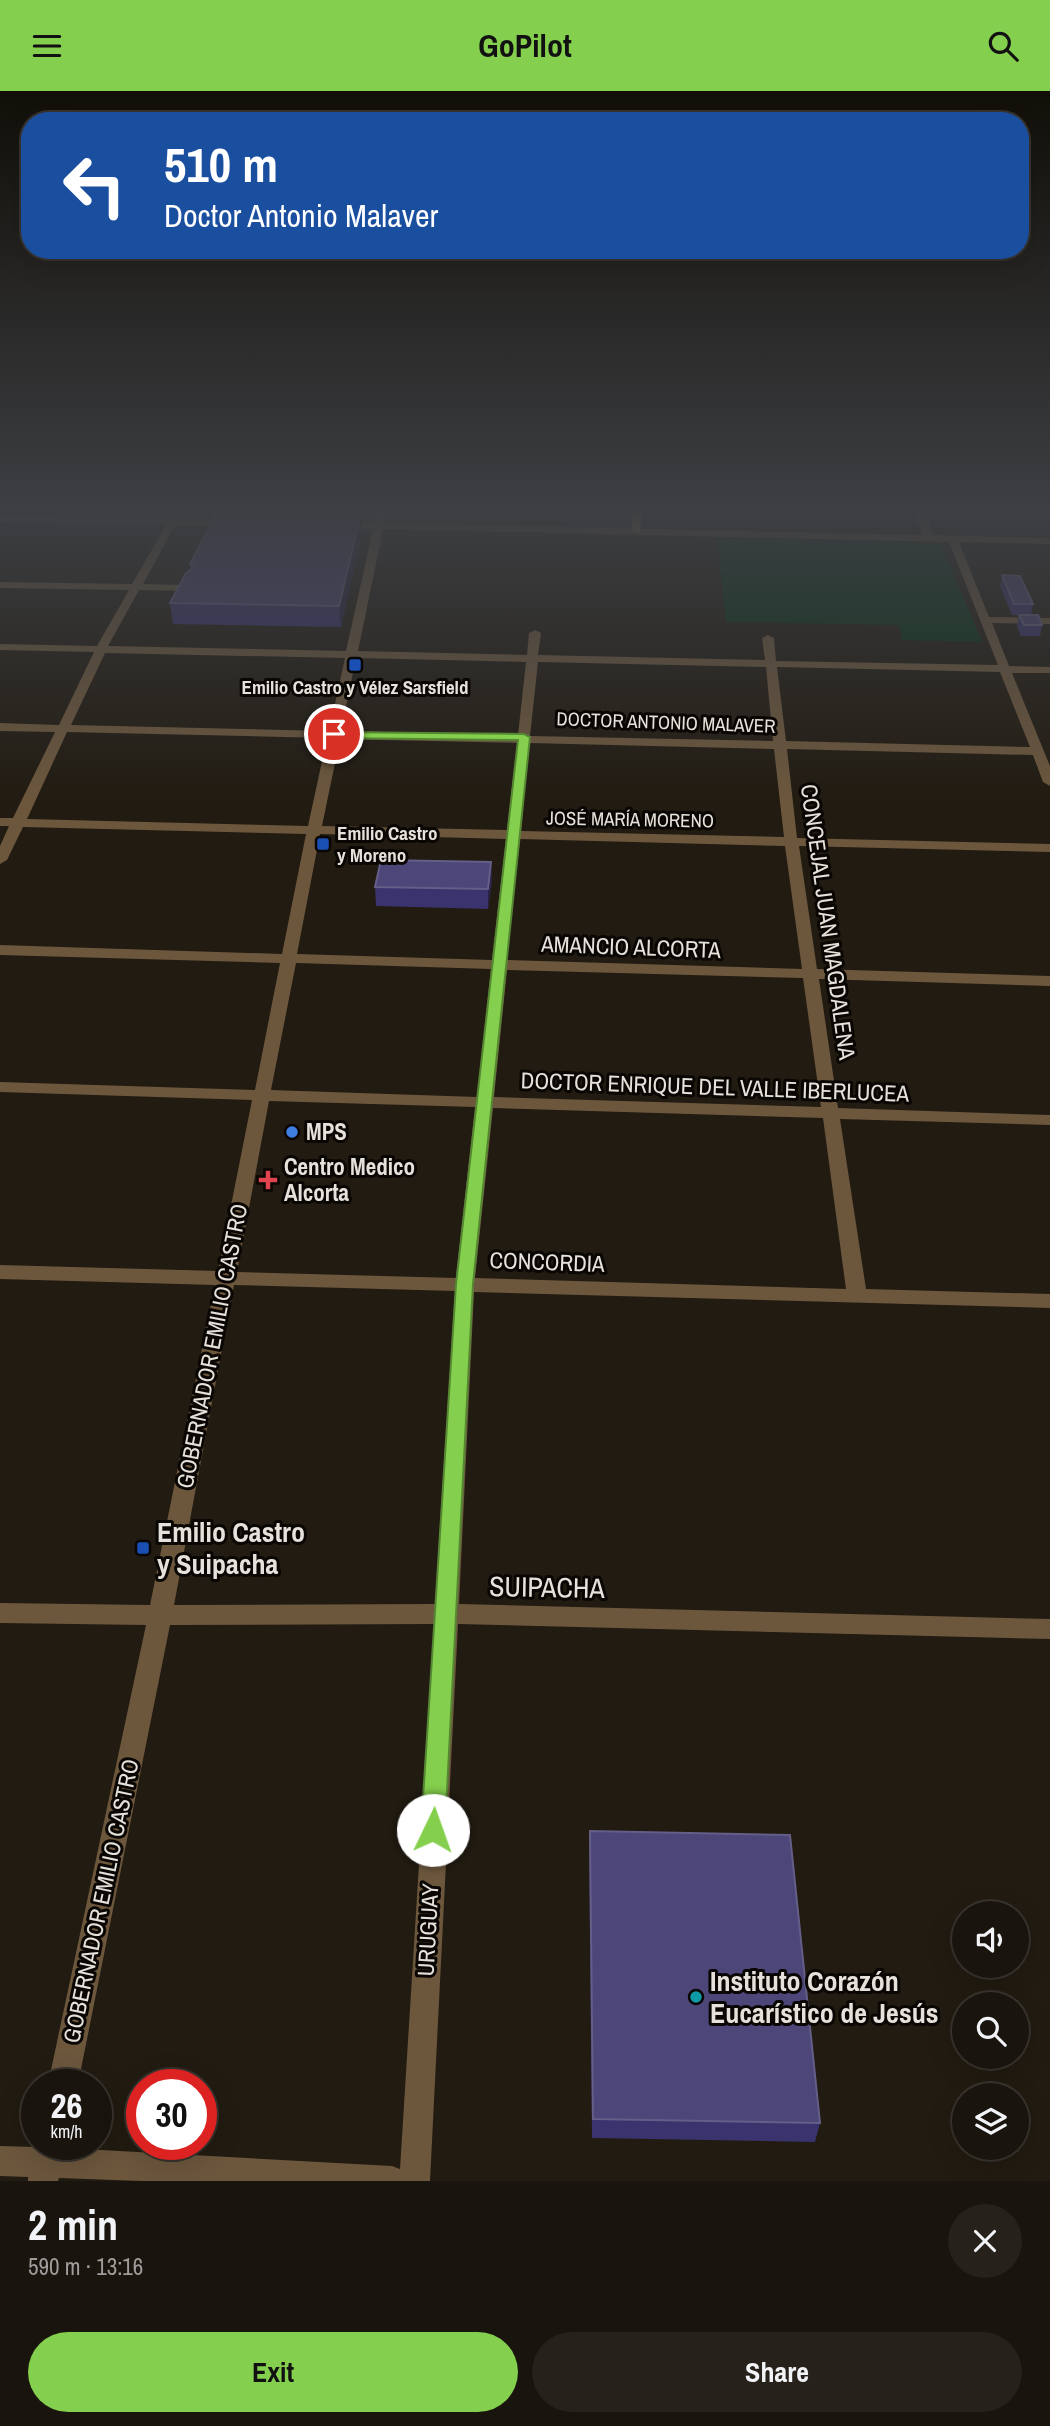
<!DOCTYPE html>
<html lang="en">
<head>
<meta charset="utf-8">
<style>
  :root { --surface:#19140d; --page:#26211b; --text:#f1f3f6; --muted:#9f9e9d; --line:#37332e; --accent:#84cf4d }
  body { margin:0; font-family:"Archivo Narrow",sans-serif; background:var(--page); color:var(--text); height:100vh; display:flex; flex-direction:column; font-size:26px; white-space:nowrap }
  * { box-sizing:border-box; margin:0 }
  p { font-size:23px; color:var(--muted) }
  .icon { flex:none; width:38px; height:38px; fill:none; stroke:currentColor; stroke-width:2; stroke-linecap:round; stroke-linejoin:round }
  .map { position:relative; height:2090px; overflow:hidden }
  .sheet { display:flex; flex-direction:column; background:var(--surface); flex:1 }
  .sheet>* { flex:none }
  .hud { position:absolute; left:21px; top:21px; width:1008px; height:147px; border-radius:28px; box-shadow:0 7px 28px #0002,0 0 0 2px var(--line); background:#1a4fa0; color:#fff; overflow:hidden }
  .buttons { position:absolute; left:952px; top:1810px; display:grid; gap:14px }
  .buttons a { display:grid; place-items:center; width:77px; height:77px; border-radius:50%; background:var(--surface); box-shadow:0 7px 28px #0002,0 0 0 2px var(--line); font-size:35px }
  .speed { position:absolute; left:21px; top:1978px; display:flex; gap:14px; font-size:35px; font-weight:700; text-align:center }
  .speed>* { display:grid; place-content:center; width:91px; height:91px; border-radius:50%; background:var(--surface); box-shadow:0 7px 28px #0002,0 0 0 2px var(--line); line-height:1 }
  .speed small { font-size:18px; font-weight:400 }
  .speed .limit { border:10px solid #d22; background:#fff; color:#111 }
  .pin { position:absolute; display:grid; place-items:center; width:60px; height:60px; color:#fff; margin:-30px; border:4px solid #fff; border-radius:50%; box-shadow:0 2px 7px #0007 }
  .me { position:absolute; width:77px; margin:-38px; rotate:3deg; stroke-linejoin:round; filter:drop-shadow(0 0 5px #0008) }
  .turn { display:flex; align-items:center; gap:24px; height:147px; padding:0 28px; font-size:32px }
  .turn .icon { width:91px; height:91px; stroke-width:2.5 }
  .turn b { display:block; font-size:49px; line-height:60px }
  .round { display:grid; place-items:center; flex:none; width:74px; height:74px; border-radius:37px; background:var(--page) }
  .overview { display:flex; align-items:center; justify-content:space-between; height:119px; padding:0 28px }
  h1 { font-size:42px; font-weight:700; line-height:52px }
  .cta { display:flex; gap:14px; margin-top:auto; padding:14px 28px }
  .cta a { flex:1; height:80px; border-radius:42px; background:var(--accent); color:#111; font-size:28px; font-weight:700; line-height:80px; text-align:center }
  .cta a+a { background:var(--page); color:var(--text) }
  header { display:flex; justify-content:space-between; align-items:center; height:91px; padding:0 28px; background:var(--accent); color:#111; font-size:32px; font-weight:700 }
  .map>svg:first-child { display:block }
  .green { fill:#073218 }
  .lines { fill:none; stroke-linecap:round; stroke-linejoin:round }
  .minor { fill:#6c573d; fill-rule:evenodd }
  .major { fill:#be915a; fill-rule:evenodd }
  .wall { fill:#3a336d }
  .shaded-wall { fill:#282243 }
  .building { fill:#4c4679; stroke:#645e88; stroke-width:2 }
  .route { fill:#84cf4d; stroke:#568732; stroke-width:2 }
  .transit-dot { fill:#1a4fb4; stroke:#090603; stroke-width:2.5 }
  .shop-dot { fill:#3f7fe0; stroke:#090603; stroke-width:2.5 }
  .health-dot { fill:#e0444e; stroke:#090603; stroke-width:2.5 }
  .culture-dot { fill:#0f9aa8; stroke:#090603; stroke-width:2.5 }
  .labels { text-anchor:middle; stroke-width:6; stroke-linejoin:round; paint-order:stroke }
  .far-poi-label { font-size:19px; font-weight:bold; fill:#e6e2db; stroke:#090603 }
  .far-street-label { font-size:19px; fill:#e6e2db; stroke:#090603 }
  .street-label { font-size:23px; fill:#e6e2db; stroke:#090603 }
  .poi-label { font-size:23px; font-weight:bold; fill:#e6e2db; stroke:#090603; text-anchor:start }
  .near-poi-label { font-size:28px; font-weight:bold; fill:#e6e2db; stroke:#090603; text-anchor:start }
  .near-street-label { font-size:28px; fill:#e6e2db; stroke:#090603 }
</style>
</head>
<body>
<header><svg class="icon" aria-label="menu" viewBox="0 0 24 24"><path d="M4 6h16M4 12h16M4 18h16"/></svg>GoPilot<svg class="icon" aria-label="search" viewBox="0 0 24 24"><circle cx="10" cy="10" r="6"/><path d="M15 15l6 6"/></svg></header>
<div class="map">
<svg width="1050" height="2090" viewBox="0 0 1050 2090">
  <rect width="100%" height="100%" fill="#211b11"/>
  <!-- green -->
  <polygon class="green" points="717,447 941,453 982,551 902,549 899,534 726,531"/>
  <g class="lines">
    <!-- minor -->
    <path class="minor" d="M 377,418 L 387,418 L 384,432 L 923,444 L 913,418 L 923,418 L 933,444 L 1050,447 L 1050,453 L 959,451 L 989,526 L 1050,527 L 1050,533 L 992,532 L 1009,575 L 1050,576 L 1050,582 L 1012,582 L 1050,675 L 1050,695 L 1043,691 L 1033,664 L 787,658 L 797,747 L 1050,753 L 1050,761 L 799,755 L 817,878 L 1050,885 L 1050,895 L 819,888 L 838,1017 L 1050,1024 L 1050,1034 L 840,1028 L 866,1198 L 1050,1203 L 1050,1217 L 474,1201 L 459,1513 L 1050,1528 L 1050,1548 L 458,1533 L 430,2090 L 142,2090 L 59,2087 L 58,2090 L 28,2090 L 28,2086 L 0,2085 L 0,2055 L 35,2056 L 37,2051 L 66,2053 L 65,2057 L 392,2075 L 400,2078 L 434,1533 L 170,1534 L 78,1993 L 48,1993 L 146,1534 L 0,1532 L 0,1512 L 150,1514 L 215,1194 L 0,1188 L 0,1174 L 218,1180 L 252,1009 L 0,1001 L 0,991 L 255,999 L 280,872 L 0,864 L 0,854 L 282,863 L 306,743 L 23,736 L 7,769 L 0,773 L 0,755 L 9,735 L 0,735 L 0,727 L 13,727 L 55,641 L 0,640 L 0,632 L 59,634 L 94,561 L 0,559 L 0,553 L 97,555 L 129,499 L 0,497 L 0,491 L 132,493 L 166,434 L 0,431 L 0,425 L 238,430 L 238,434 L 235,435 L 175,434 L 143,493 L 188,494 L 193,497 L 188,500 L 139,499 L 108,555 L 346,560 L 373,438 L 340,437 L 335,434 L 340,431 L 374,432 ZM 383,438 L 949,451 L 998,574 L 776,570 L 774,547 L 768,544 L 762,547 L 765,569 L 538,564 L 541,542 L 535,539 L 529,542 L 527,564 L 358,560 ZM 105,562 L 345,567 L 329,640 L 71,634 ZM 356,567 L 526,571 L 518,644 L 341,640 ZM 538,571 L 766,576 L 773,650 L 530,645 ZM 777,576 L 1000,581 L 1030,656 L 786,650 ZM 67,641 L 327,647 L 308,735 L 27,728 ZM 340,648 L 517,652 L 507,739 L 322,735 ZM 529,652 L 774,658 L 784,746 L 521,740 ZM 320,743 L 506,748 L 492,869 L 297,863 ZM 520,748 L 785,755 L 802,878 L 507,869 ZM 296,872 L 491,878 L 477,1006 L 271,999 ZM 507,879 L 803,887 L 821,1016 L 494,1006 ZM 269,1010 L 475,1016 L 456,1187 L 237,1181 ZM 493,1017 L 823,1027 L 846,1198 L 475,1187 ZM 234,1194 L 455,1200 L 435,1513 L 174,1514 Z"/>
    <!-- major -->
    <polygon class="major" points="632,418 642,418 640,442 632,440"/>
  </g>
  <!-- wall -->
  <g class="wall">
    <polygon points="219,418 353,418 353,420 362,442 341,536 173,533 170,512 191,479 190,473"/>
    <polygon points="1002,484 1033,513 1031,524 1012,524 1000,495"/>
    <polygon points="1019,524 1042,534 1040,545 1021,545 1017,535"/>
    <polygon points="491,771 492,790 488,818 376,815 375,796"/>
    <polygon points="590,1740 820,2032 815,2051 592,2047 589,1761"/>
  </g>
  <!-- shaded-wall -->
  <g class="shaded-wall">
    <polygon points="361,422 362,442 341,536 339,515"/>
    <polygon points="491,771 492,790 488,818 488,798"/>
  </g>
  <!-- building -->
  <g class="building">
    <polygon points="219,418 354,420 361,422 339,515 170,512 186,482 193,477 190,473"/>
    <polygon points="1002,484 1020,485 1033,513 1014,513"/>
    <polygon points="1019,524 1038,524 1042,534 1024,534"/>
    <polygon points="381,769 491,771 488,798 375,796"/>
    <polygon points="590,1740 790,1744 820,2032 593,2028"/>
  </g>
  <!-- sky -->
  <linearGradient id="sky" x2="0" y2="1"><stop stop-color="#120f09"/><stop offset="0.59" stop-color="#3d3f43"/><stop offset="1" stop-color="#3d3f43" stop-opacity="0"/></linearGradient>
  <rect width="1050" height="711" fill="url(#sky)"/>
  <!-- route -->
  <polygon class="route" points="330,641 524,643 530,646 473,1193 445,1739 442,1747 433,1750 425,1747 421,1739 456,1193 518,649 334,647 329,643"/>
  <!-- markers -->
  <g class="transit-dot">
    <rect x="348" y="567" width="14" height="14" rx="3.5"/>
    <rect x="316" y="746" width="14" height="14" rx="3.5"/>
    <rect x="136" y="1450" width="14" height="14" rx="3.5"/>
  </g>
  <circle class="shop-dot" cx="292" cy="1041" r="7"/>
  <path class="health-dot" d="M264.5 1078.5h7v7h7v7h-7v7h-7v-7h-7v-7h7z"/>
  <circle class="culture-dot" cx="696" cy="1906" r="7"/>
  <g class="labels">
    <!-- far-poi labels -->
    <g class="far-poi-label">
      <text x="355" y="603">Emilio Castro y Vélez Sarsfield</text>
      <text x="337" y="749" text-anchor="start">Emilio Castro<tspan x="337" dy="22">y Moreno</tspan></text>
    </g>
    <!-- far-street labels -->
    <g class="far-street-label">
      <text transform="translate(666 631) rotate(2)" y="7">DOCTOR ANTONIO MALAVER</text>
      <text transform="translate(630 728) rotate(1)" y="7">JOSÉ MARÍA MORENO</text>
    </g>
    <!-- street labels -->
    <g class="street-label">
      <text transform="translate(828 831) rotate(82)" y="8">CONCEJAL JUAN MAGDALENA</text>
      <text transform="translate(631 856) rotate(2)" y="8">AMANCIO ALCORTA</text>
      <text transform="translate(715 996) rotate(2)" y="8">DOCTOR ENRIQUE DEL VALLE IBERLUCEA</text>
      <text transform="translate(547 1171) rotate(2)" y="8">CONCORDIA</text>
      <text transform="translate(212 1255) rotate(-79)" y="8">GOBERNADOR EMILIO CASTRO</text>
      <text transform="translate(101 1810) rotate(-78)" y="8">GOBERNADOR EMILIO CASTRO</text>
      <text transform="translate(428 1839) rotate(-87)" y="8">URUGUAY</text>
    </g>
    <!-- poi labels -->
    <g class="poi-label">
      <text x="306" y="1049">MPS</text>
      <text x="284" y="1084">Centro Medico<tspan x="284" dy="26">Alcorta</tspan></text>
    </g>
    <!-- near-poi labels -->
    <g class="near-poi-label">
      <text x="157" y="1451">Emilio Castro<tspan x="157" dy="32">y Suipacha</tspan></text>
      <text x="710" y="1900">Instituto Corazón<tspan x="710" dy="32">Eucarístico de Jesús</tspan></text>
    </g>
    <!-- near-street labels -->
    <g class="near-street-label">
      <text transform="translate(547 1496) rotate(1)" y="10">SUIPACHA</text>
    </g>
  </g>
</svg>
<div class="buttons">
<a><svg class="icon" aria-label="sound" viewBox="0 0 24 24"><path d="M4 9h4l5-4v14l-5-4H4zM17 9q2 3 0 6"/></svg></a>
<a><svg class="icon" aria-label="search" viewBox="0 0 24 24"><circle cx="10" cy="10" r="6"/><path d="M15 15l6 6"/></svg></a>
<a><svg class="icon" aria-label="layers" viewBox="0 0 24 24"><path d="M12 4l9 5-9 5-9-5zM3 14l9 5 9-5"/></svg></a>
</div>
<div class="speed"><div>26<small>km/h</small></div><div class="limit">30</div></div>
<div class="pin" style="left:334px;top:643px;background:#d93025"><svg class="icon" aria-label="arrive" viewBox="0 0 24 24"><path d="M6 21V4h12l-3 4 3 4H6"/></svg></div>
<svg class="me" style="left:433px;top:1739px" viewBox="-20 -20 40 40"><circle r="19" fill="#fff"/><path d="M0-13L10 11 0 6-10 11z" fill="#84cf4d"/></svg>
<div class="hud">
<div class="turn"><svg class="icon" aria-label="left" viewBox="0 0 24 24"><path d="M17 20v-9H6M10 6l-5 5 5 5"/></svg><div><b>510 m</b>Doctor Antonio Malaver</div></div>
</div>
</div>
<section class="sheet">
<div class="overview"><div><h1>2 min</h1><p>590 m · 13:16</p></div><a class="round"><svg class="icon" aria-label="close" viewBox="0 0 24 24"><path d="M6 6l12 12M18 6L6 18"/></svg></a></div>
<div class="cta"><a>Exit</a><a>Share</a></div>
</section>
</body>
</html>
